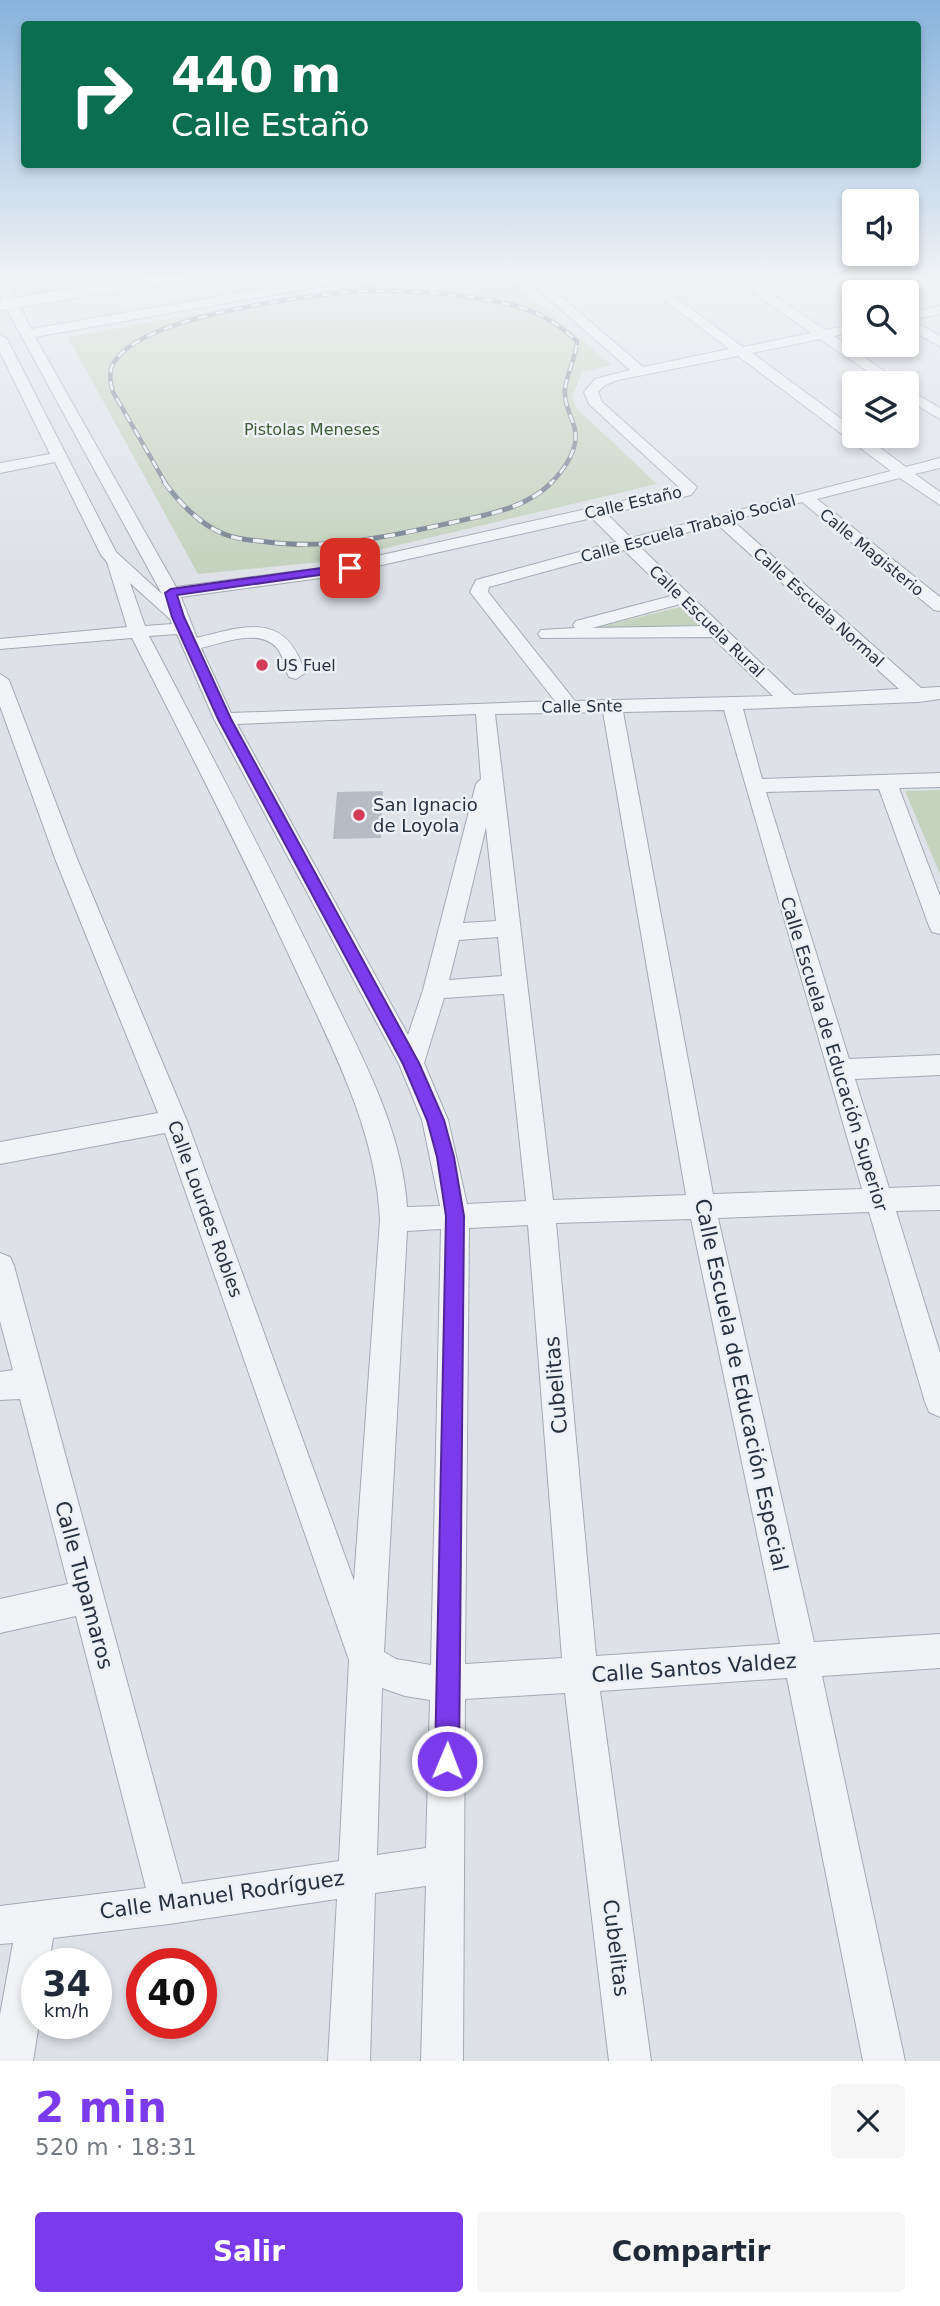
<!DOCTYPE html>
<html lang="es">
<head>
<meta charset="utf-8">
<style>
  :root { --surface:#fff; --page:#f6f6f7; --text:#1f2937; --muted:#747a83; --accent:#7c3aed }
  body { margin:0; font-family:"DejaVu Sans",sans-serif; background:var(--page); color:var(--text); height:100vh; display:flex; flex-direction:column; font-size:26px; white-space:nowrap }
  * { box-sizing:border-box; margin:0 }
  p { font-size:23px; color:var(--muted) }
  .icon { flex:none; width:38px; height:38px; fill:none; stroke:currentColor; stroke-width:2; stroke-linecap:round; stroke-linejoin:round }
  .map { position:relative; height:2061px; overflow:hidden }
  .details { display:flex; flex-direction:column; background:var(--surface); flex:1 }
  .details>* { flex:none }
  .guide { position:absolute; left:21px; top:21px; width:900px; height:147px; border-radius:7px; box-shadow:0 4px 10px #0003; background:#0b6e4f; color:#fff; overflow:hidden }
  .fabs { position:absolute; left:842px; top:189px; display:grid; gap:14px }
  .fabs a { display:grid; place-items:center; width:77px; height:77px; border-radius:7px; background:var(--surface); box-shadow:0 4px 10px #0003; font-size:35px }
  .speed { position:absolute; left:21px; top:1948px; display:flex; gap:14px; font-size:35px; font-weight:700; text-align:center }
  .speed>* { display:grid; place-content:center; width:91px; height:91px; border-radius:50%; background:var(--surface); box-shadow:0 4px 10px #0003; line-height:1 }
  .speed small { font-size:18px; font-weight:400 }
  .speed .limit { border:10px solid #d22; background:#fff; color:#111 }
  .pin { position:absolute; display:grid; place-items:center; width:60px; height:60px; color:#fff; margin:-30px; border-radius:14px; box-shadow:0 4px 10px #0006 }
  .me { position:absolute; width:77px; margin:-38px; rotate:1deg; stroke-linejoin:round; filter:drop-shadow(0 0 5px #0008) }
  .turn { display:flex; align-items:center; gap:24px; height:147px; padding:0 35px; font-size:32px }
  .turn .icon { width:91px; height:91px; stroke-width:2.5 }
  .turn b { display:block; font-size:49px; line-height:60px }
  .round { display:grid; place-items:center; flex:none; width:74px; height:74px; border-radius:7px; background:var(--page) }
  .summary { display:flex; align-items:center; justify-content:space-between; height:119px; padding:0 35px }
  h1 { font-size:42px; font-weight:700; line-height:52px; color:var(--accent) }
  .primary-button { display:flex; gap:14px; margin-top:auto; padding:14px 35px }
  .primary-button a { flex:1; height:80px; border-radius:7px; background:var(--accent); color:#fff; font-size:28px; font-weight:700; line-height:80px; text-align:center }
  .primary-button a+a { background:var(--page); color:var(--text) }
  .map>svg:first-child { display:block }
  .green { fill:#c4d3be }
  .building { fill:#b5bcc5 }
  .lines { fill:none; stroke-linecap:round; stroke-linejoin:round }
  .minor-casing { stroke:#a3a9b2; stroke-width:2 }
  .major-casing { stroke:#9ca7b4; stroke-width:1 }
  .minor { fill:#f1f3f6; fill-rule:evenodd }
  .major { fill:#fff; fill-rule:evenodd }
  .rail-far1-casing { stroke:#768292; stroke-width:4.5 }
  .rail-casing { stroke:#768292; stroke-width:5 }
  .rail-far1 { stroke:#edf1f6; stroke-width:2.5; stroke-dasharray:9; stroke-linecap:butt }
  .rail { stroke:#edf1f6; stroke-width:3.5; stroke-dasharray:11; stroke-linecap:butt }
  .route { fill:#7c3aed; stroke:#51269a; stroke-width:2 }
  .poi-dot { fill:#d43b59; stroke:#edf1f6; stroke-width:2.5 }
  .labels { text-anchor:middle; stroke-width:5; stroke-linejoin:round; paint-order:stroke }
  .far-park-label { font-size:16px; fill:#3c5c33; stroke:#edf1f6 }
  .far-street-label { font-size:16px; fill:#263040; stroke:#edf1f6 }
  .far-poi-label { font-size:16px; fill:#263040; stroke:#edf1f6; text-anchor:start }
  .poi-label { font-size:18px; fill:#263040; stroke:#edf1f6; text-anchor:start }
  .street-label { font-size:18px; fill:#263040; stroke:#edf1f6 }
  .near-street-label { font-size:21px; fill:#263040; stroke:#edf1f6 }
</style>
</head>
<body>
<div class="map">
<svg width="940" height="2061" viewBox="0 0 940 2061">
  <rect width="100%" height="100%" fill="#dee2e8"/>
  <!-- green -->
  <g class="green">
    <polygon points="420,274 504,274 611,365 582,372 572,397 576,408 657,484 331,561 198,574 68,337"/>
    <polygon points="680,607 698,625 587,630"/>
    <polygon points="940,790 940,874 905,791"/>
  </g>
  <!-- building -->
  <polygon class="building" points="383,791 381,838 333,839 337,792"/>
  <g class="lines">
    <!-- minor casing -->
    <g class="minor-casing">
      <g id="minor">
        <path d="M 346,274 L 374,274 L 368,278 L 35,337 L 176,587 L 328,567 L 680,488 L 589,404 L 584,392 L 595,379 L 630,370 L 521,274 L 535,274 L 643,367 L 729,349 L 630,274 L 644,274 L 743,347 L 811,333 L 727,274 L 741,274 L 825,330 L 854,324 L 854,332 L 834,336 L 901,383 L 885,383 L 820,339 L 752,353 L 854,428 L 854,436 L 864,436 L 906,467 L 940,458 L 940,468 L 915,474 L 940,492 L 940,505 L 900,478 L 817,499 L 940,597 L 940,611 L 934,610 L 802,502 L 732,520 L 921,688 L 940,687 L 940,699 L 918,702 L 743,709 L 762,779 L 940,773 L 940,787 L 899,788 L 940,896 L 940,934 L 932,932 L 929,926 L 879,789 L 766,792 L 849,1059 L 940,1055 L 940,1075 L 855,1079 L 889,1188 L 940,1186 L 940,1210 L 896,1211 L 940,1353 L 940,1417 L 929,1412 L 925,1402 L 869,1212 L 718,1218 L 814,1642 L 940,1634 L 940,1668 L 822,1676 L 905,2061 L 863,2061 L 787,1678 L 600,1691 L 651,2061 L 609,2061 L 565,1693 L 465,1699 L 463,2061 L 421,2061 L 426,1886 L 375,1893 L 370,2061 L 328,2061 L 337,1899 L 169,1924 L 53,1938 L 49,1964 L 37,1964 L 37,2023 L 39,2023 L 33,2061 L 0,2061 L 0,2015 L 13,1943 L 0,1944 L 0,1906 L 146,1888 L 76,1616 L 0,1633 L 0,1599 L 68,1584 L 20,1399 L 0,1400 L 0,1372 L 13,1370 L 0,1321 L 0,1253 L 10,1257 L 14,1266 L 182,1884 L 339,1861 L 349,1660 L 165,1133 L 0,1164 L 0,1142 L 158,1113 L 56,861 L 0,706 L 0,674 L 9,680 L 78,861 L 187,1121 L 354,1581 L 380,1220 C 376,1129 332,1048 294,966 C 243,855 187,747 132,638 L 0,649 L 0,639 L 127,627 L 107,562 L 101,555 L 55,462 L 0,473 L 0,463 L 50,454 L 0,352 L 0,335 L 7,339 L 116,552 L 162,594 L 4,304 L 0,295 L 0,275 L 6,279 L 31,329 ZM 738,356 L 891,471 L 631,538 L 607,514 L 691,495 L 697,487 L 602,402 L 598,392 L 605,385 L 618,380 ZM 592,518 L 616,542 L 476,580 L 470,592 L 555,701 L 231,713 L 201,648 C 222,643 258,628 276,647 C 284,655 284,668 289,677 L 296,679 L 305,673 C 286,612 248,625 197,638 L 181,597 L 328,577 ZM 717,524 L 899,689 L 794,695 L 639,546 ZM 624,550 L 671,596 L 576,621 L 573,625 L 575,628 L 541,630 L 538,634 L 541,638 L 712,637 L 773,696 L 575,701 L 488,592 L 489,587 ZM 130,583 L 170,619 L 172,624 L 145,626 ZM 680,604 L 702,626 L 592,628 ZM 177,634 L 214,719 L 399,1064 L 422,1120 L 440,1206 L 407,1207 C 402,1126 358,1050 324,978 C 268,863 209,750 149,636 ZM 724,710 L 862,1189 L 713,1194 L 623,712 ZM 603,712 L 686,1195 L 553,1200 L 495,714 ZM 476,714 L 481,779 L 476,784 L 423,990 L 408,1035 L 237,724 ZM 486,827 L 496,921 L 463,923 ZM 498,937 L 502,976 L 449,980 L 459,940 ZM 504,994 L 526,1201 L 467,1204 L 448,1120 L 424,1063 L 444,998 ZM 691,1219 L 780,1644 L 596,1656 L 556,1223 ZM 528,1225 L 562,1658 L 465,1664 L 469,1228 ZM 441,1229 L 431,1665 L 396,1659 L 384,1652 L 407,1231 ZM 382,1688 L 405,1696 L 430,1700 L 426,1848 L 377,1855 Z"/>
        <polygon points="824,274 839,274 865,292 854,294"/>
        <polygon points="922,274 940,276 940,285"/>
        <polygon points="940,306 940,314 912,320 940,336 940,346 906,328 906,313"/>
        <polygon points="906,388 940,408 940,419 906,399"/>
      </g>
    </g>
    <!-- major casing -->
    <g class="major-casing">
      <polygon id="major" points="162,274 200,274 192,279 0,310 0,300"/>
    </g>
    <!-- minor -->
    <use href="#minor" class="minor"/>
    <!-- major -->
    <use href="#major" class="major"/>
    <!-- rail-far1 casing -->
    <g class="rail-far1-casing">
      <path id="rail-far1" d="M 166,484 L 113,392 C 110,383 109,375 112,366 C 134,317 299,297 349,292 C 397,288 467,294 513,305 C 539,312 557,323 577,341 C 576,358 567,372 565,389 C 564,403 570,413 574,426 C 581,447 564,470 550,484"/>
    </g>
    <!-- rail casing -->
    <g class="rail-casing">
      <path id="rail" d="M 164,482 C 180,503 199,524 224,534 C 235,539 248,540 260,541 C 325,551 387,537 450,523 C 485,515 526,509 552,482"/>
    </g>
    <!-- rail-far1 -->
    <use href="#rail-far1" class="rail-far1"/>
    <!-- rail -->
    <use href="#rail" class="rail"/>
  </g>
  <!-- sky -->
  <linearGradient id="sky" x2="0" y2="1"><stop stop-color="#87b3dc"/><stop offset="0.49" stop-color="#f0f2f5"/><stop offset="1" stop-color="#f0f2f5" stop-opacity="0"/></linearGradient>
  <rect width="940" height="563" fill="url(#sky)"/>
  <!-- route -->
  <polygon class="route" points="350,564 355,568 354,570 177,595 184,617 231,719 419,1063 444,1120 454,1157 464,1216 459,1761 455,1769 447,1773 438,1769 435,1761 446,1216 437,1157 427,1120 403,1064 218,719 172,617 165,593 171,589"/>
  <!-- markers -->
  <g class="poi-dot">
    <circle cx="262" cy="665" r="7"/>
    <circle cx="359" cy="815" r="7"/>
  </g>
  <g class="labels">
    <!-- far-park labels -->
    <g class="far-park-label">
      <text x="312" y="435">Pistolas Meneses</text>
    </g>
    <!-- far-street labels -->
    <g class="far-street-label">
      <text transform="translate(633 502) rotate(-13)" y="6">Calle Estaño</text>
      <text transform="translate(688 528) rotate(-15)" y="6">Calle Escuela Trabajo Social</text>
      <text transform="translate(872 552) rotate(39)" y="6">Calle Magisterio</text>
      <text transform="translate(819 607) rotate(42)" y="6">Calle Escuela Normal</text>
      <text transform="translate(707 621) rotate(44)" y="6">Calle Escuela Rural</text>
      <text transform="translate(582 706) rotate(-1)" y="6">Calle Snte</text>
    </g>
    <!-- far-poi labels -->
    <g class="far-poi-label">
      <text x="276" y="671">US Fuel</text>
    </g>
    <!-- poi labels -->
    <g class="poi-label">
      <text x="373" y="811">San Ignacio<tspan x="373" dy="21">de Loyola</tspan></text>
    </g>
    <!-- street labels -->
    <g class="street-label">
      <text transform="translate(834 1054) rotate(73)" y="6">Calle Escuela de Educación Superior</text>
      <text transform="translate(205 1209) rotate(70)" y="6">Calle Lourdes Robles</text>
    </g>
    <!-- near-street labels -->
    <g class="near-street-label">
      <text transform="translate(556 1385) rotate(-95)" y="7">Cubelitas</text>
      <text transform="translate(741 1385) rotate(78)" y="7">Calle Escuela de Educación Especial</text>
      <text transform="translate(84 1585) rotate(75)" y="7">Calle Tupamaros</text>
      <text transform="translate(694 1668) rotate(-4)" y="7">Calle Santos Valdez</text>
      <text transform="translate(222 1895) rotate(-8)" y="7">Calle Manuel Rodríguez</text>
      <text transform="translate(616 1948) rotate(83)" y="7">Cubelitas</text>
    </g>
  </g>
</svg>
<div class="fabs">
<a><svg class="icon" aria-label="sound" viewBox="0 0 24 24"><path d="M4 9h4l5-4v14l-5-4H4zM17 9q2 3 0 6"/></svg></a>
<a><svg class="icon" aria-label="search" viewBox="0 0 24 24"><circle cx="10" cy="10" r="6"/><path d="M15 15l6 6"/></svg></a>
<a><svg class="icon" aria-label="layers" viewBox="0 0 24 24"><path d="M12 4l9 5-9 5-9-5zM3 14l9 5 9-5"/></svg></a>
</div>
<div class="speed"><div>34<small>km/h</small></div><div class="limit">40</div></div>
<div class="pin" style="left:350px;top:568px;background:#d93025"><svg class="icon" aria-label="arrive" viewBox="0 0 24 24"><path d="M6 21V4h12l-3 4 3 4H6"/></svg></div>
<svg class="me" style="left:447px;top:1761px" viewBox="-20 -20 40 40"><circle r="17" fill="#7c3aed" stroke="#fff" stroke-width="3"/><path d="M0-11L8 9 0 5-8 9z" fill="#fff"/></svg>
<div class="guide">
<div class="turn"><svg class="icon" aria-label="right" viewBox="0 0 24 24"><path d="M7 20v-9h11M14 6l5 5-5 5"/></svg><div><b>440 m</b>Calle Estaño</div></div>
</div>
</div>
<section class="details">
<div class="summary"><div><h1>2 min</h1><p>520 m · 18:31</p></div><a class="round"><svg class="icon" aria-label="close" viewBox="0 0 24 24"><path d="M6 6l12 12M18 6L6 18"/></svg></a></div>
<div class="primary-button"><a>Salir</a><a>Compartir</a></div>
</section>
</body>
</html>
